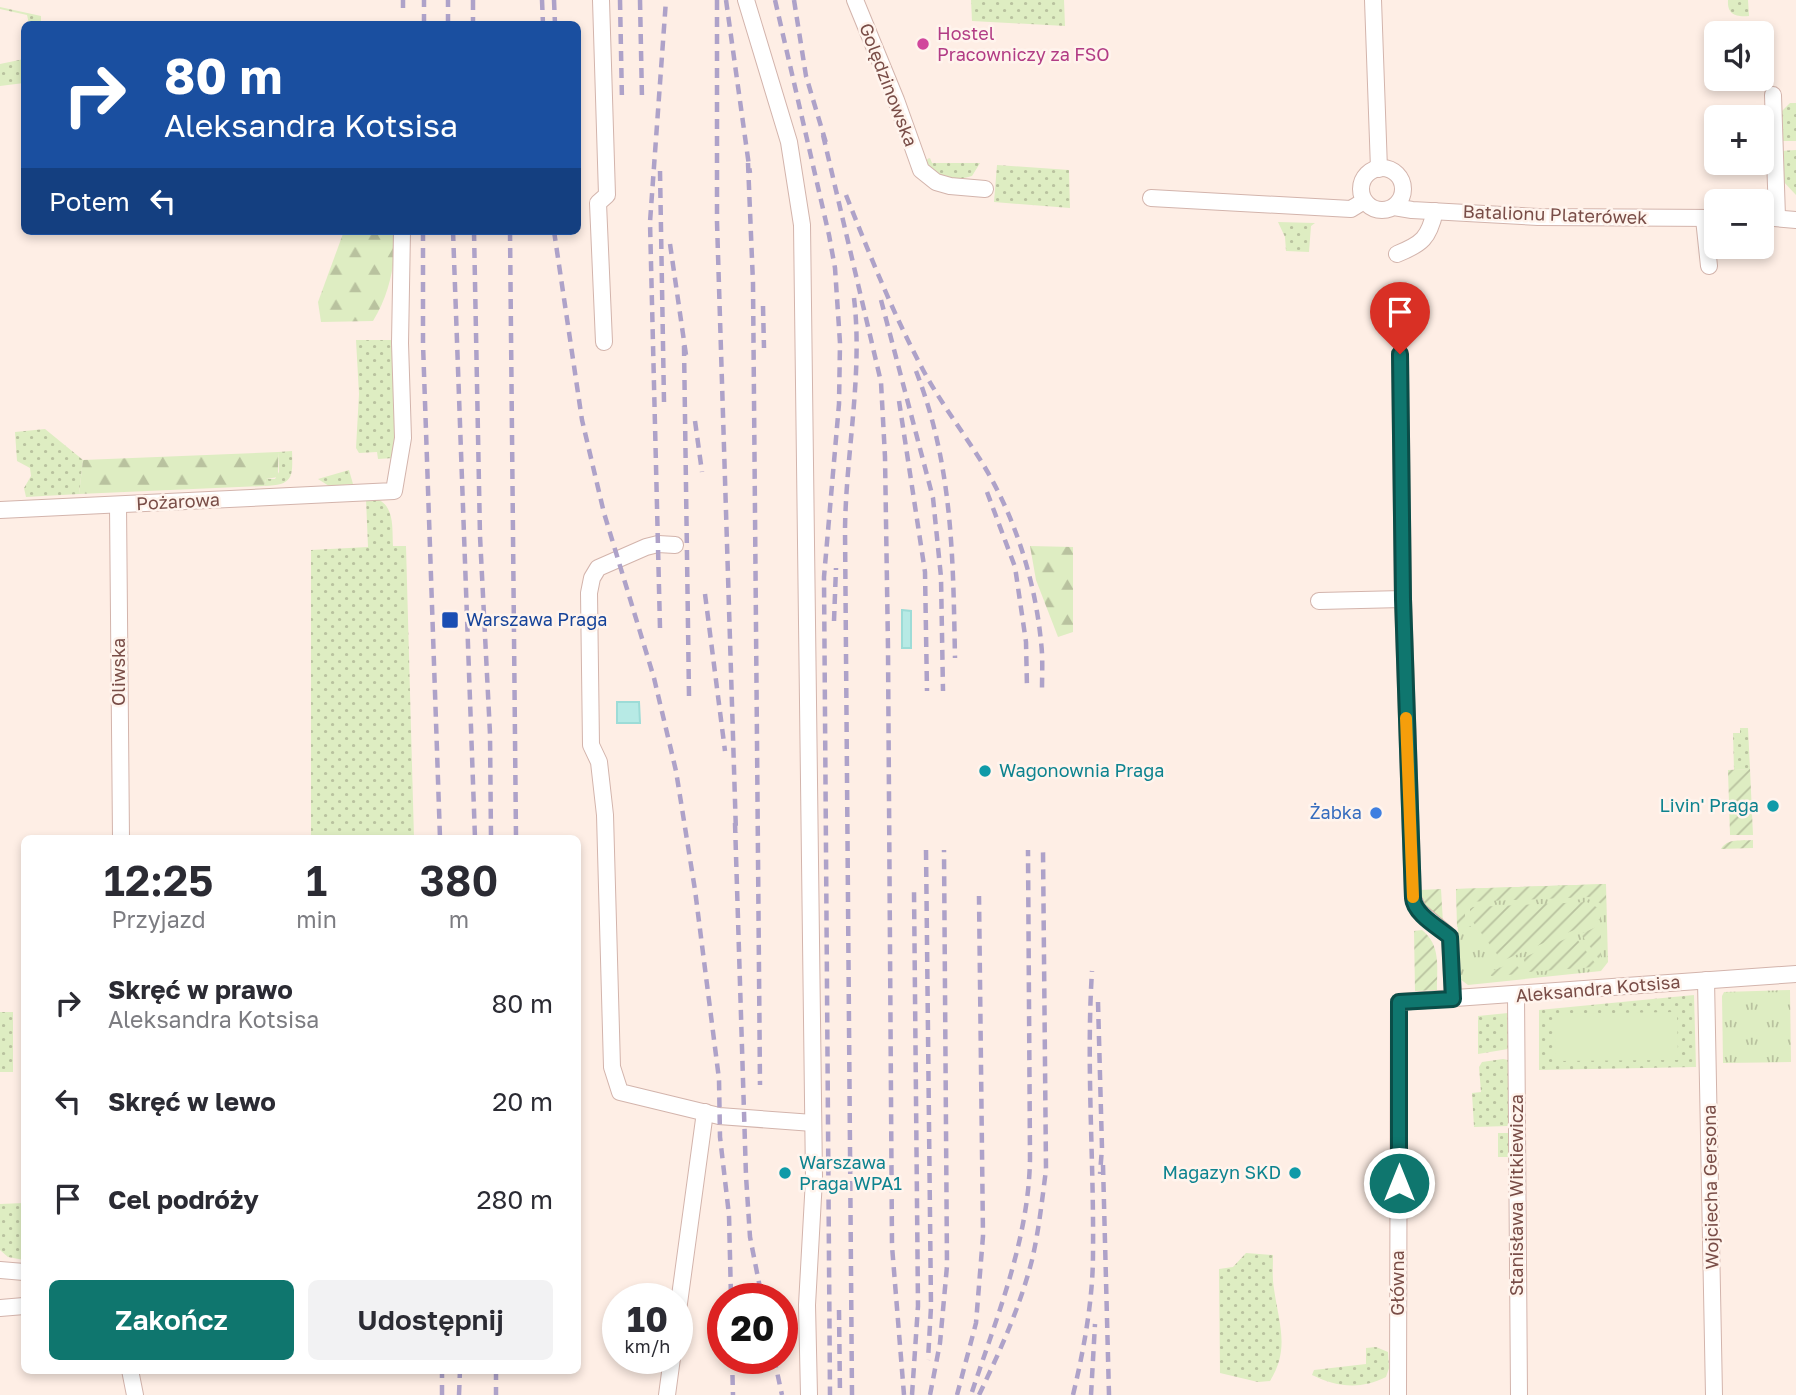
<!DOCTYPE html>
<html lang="pl">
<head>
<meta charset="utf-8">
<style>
  :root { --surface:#fff; --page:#f2f2f3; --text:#2b2b33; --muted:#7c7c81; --accent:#0f766e }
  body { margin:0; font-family:"Golos Text",sans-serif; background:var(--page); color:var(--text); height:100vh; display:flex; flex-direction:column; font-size:26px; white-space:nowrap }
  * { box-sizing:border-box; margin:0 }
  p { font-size:23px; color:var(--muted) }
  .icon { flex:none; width:38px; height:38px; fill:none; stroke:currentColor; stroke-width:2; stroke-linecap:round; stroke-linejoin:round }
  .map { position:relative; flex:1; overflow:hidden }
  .panel { position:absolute; left:21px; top:835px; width:560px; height:539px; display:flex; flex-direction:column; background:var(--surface); border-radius:10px; box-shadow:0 4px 10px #0003 }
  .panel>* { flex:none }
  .top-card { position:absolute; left:21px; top:21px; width:560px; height:214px; border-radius:10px; box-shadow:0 4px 10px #0003; background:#1a4fa0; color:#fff; overflow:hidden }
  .controls { position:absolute; left:1704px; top:21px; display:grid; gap:14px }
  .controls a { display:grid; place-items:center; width:70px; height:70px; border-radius:10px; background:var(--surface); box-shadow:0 4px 10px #0003; font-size:35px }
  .speed { position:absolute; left:602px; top:1283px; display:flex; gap:14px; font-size:35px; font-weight:700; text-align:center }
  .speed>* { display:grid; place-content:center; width:91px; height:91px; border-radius:50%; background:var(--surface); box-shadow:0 4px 10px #0003; line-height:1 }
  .speed small { font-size:18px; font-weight:400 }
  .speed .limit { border:10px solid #d22; background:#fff; color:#111 }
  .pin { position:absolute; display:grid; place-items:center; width:60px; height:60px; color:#fff; margin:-72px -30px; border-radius:50% 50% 50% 0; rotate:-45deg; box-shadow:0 0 7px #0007 }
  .pin .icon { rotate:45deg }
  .me { position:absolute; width:77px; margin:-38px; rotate:0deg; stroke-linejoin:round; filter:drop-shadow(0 0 5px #0008) }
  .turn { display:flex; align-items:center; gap:24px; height:147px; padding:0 28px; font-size:32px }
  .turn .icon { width:91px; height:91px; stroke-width:2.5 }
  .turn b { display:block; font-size:49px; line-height:60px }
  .then { display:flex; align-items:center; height:66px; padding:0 28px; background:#0003; gap:14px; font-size:26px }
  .eta { display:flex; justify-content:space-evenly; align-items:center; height:119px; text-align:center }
  .eta b { font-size:42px; font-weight:600; line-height:49px }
  .action { display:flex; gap:14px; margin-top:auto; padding:14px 28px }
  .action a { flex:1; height:80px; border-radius:10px; background:var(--accent); color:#fff; font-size:28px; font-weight:600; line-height:80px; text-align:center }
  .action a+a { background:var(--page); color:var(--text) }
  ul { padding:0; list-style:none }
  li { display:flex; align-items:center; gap:21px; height:98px; padding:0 28px }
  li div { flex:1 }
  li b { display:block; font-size:26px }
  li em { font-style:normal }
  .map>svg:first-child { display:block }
  .grass { fill:url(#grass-dots) }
  .forest { fill:url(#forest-firs) }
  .park { fill:url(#park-tufts) }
  .garden { fill:url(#garden-furrows) }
  .pitch { fill:#deedc2 }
  .water { fill:#b7eae5; stroke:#9ddcd7; stroke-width:2 }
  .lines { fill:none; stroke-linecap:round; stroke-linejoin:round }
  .minor-casing { stroke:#d3b4ac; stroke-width:18 }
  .minor { stroke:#fff; stroke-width:16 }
  .rail { stroke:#aea2c9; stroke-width:4.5; stroke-dasharray:10 7; stroke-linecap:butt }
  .route-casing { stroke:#0a4d48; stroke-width:18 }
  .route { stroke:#0f766e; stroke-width:12 }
  .slow { stroke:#f59e0b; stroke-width:12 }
  .hotel-dot { fill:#d1479c; stroke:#fff4ed; stroke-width:2.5 }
  .transit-dot { fill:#1a4fb4; stroke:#fff4ed; stroke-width:2.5 }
  .culture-dot { fill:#0f9aa8; stroke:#fff4ed; stroke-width:2.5 }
  .shop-dot { fill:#3f7fe0; stroke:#fff4ed; stroke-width:2.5 }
  .labels { text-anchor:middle; stroke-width:5; stroke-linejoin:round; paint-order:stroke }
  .hotel-label { font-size:18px; fill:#b23c85; stroke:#fff4ed; text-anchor:start }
  .street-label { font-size:18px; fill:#794d47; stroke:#fff4ed }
  .transit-label { font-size:18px; fill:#164399; stroke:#fff4ed; text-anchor:start }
  .culture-label { font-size:18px; fill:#0d838f; stroke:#fff4ed; text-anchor:start }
  .shop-label { font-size:18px; fill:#366cbe; stroke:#fff4ed; text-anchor:end }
</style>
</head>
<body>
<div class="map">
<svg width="1796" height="1395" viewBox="0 0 1796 1395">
  <defs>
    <pattern id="grass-dots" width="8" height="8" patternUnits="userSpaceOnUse" patternTransform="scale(1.75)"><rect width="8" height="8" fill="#deedc2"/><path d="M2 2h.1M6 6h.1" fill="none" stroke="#b9c29f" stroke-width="1.8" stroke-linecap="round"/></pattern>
    <pattern id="forest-firs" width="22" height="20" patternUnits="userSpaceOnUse" patternTransform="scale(1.75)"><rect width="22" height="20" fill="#deedc2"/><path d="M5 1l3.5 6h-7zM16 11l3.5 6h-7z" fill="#b9c29f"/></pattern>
    <pattern id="park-tufts" width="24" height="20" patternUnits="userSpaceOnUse" patternTransform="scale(1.75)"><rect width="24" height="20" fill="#deedc2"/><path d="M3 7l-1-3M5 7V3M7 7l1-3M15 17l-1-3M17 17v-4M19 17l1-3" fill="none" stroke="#b9c29f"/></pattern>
    <pattern id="garden-furrows" width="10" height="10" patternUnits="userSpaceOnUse" patternTransform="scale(1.75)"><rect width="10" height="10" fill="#deedc2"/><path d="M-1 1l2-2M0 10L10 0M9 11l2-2" fill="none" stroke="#b9c29f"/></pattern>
  </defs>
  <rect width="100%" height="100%" fill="#feeee5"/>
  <!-- grass -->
  <g class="grass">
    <polygon points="971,0 1064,0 1065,26 972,21"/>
    <path d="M 1728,0 L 1748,0 L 1749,16 C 1736,17 1727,15 1728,0 Z"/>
    <polygon points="0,7 41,16 41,24 29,24 27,15 0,9"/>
    <polygon points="24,59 24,83 0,86 0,64"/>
    <polygon points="1790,103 1796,103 1796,141 1780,141 1781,112"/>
    <polygon points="1796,150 1796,195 1782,180 1780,151"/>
    <path d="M 930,158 L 932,163 L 980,163 L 972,176 C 949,183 937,177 922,162 Z"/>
    <polygon points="997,165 1069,170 1070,208 994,202"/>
    <polygon points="1278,222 1315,223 1311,226 1309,252 1286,251 1285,237"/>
    <polygon points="356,340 395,340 397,448 393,458 378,459 377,452 359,453 356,448 359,394"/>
    <polygon points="45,429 83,460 79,494 26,497 24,488 31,476 30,468 17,461 15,432"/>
    <path d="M 292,451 C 293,478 293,485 264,486 L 266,479 L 275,479 L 279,472 L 278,452 Z"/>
    <polygon points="349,470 353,484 329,486 318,479"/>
    <path d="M 374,498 C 395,504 392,527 393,546 L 406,546 L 414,838 L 311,838 L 311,550 L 368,547 L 366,499 Z"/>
    <polygon points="1740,728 1748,728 1750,769 1734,770 1733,733 1740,733"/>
    <polygon points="1694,995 1696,1067 1539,1070 1539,1010"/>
    <rect x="0" y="1012" width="13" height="60"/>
    <polygon points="1508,1013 1508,1049 1478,1054 1478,1016"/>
    <polygon points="1503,1059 1508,1060 1509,1126 1474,1127 1472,1093 1481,1092 1479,1067 1482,1062"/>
    <rect x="1498" y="1133" width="11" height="24"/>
    <polygon points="24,1203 24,1260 8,1257 0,1250 0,1204"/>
    <path d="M 1246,1253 L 1273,1255 C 1273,1266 1272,1278 1274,1289 C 1279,1324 1290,1349 1270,1381 L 1258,1382 L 1220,1373 L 1219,1269 L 1233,1267 Z"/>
    <path d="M 1376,1347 L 1388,1352 L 1389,1368 L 1386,1377 C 1360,1390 1337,1387 1312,1375 L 1314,1370 L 1366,1364 L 1366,1348 Z"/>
  </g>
  <!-- forest -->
  <g class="forest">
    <path d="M 344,231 L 396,231 C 395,264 390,293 373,321 L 321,322 L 318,302 Z"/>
    <polygon points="278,452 278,477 266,479 264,486 79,494 83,460"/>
    <polygon points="1030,546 1073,547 1073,632 1058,637 1036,580"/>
  </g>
  <!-- park -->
  <g class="park">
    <polygon points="1606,884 1608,962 1601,971 1468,985 1460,979 1456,889"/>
    <polygon points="1790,990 1791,1062 1723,1063 1722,996 1724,992"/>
  </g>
  <!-- garden -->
  <g class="garden">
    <polygon points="1750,769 1753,835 1730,835 1728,770"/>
    <path d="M 1753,840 L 1753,848 L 1721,849 C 1727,838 1742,841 1753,840 Z"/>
    <polygon points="1606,884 1606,907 1590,897 1465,902 1465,918 1471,927 1457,927 1456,889"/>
    <polygon points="1441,889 1443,923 1420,903 1420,890"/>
    <polygon points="1587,902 1600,909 1600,919 1502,961 1470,918 1470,909 1473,907"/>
    <polygon points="1598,926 1601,928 1601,962 1581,934"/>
    <path d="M 1422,930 C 1441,945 1437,967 1437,990 L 1415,991 L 1414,931 Z"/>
    <polygon points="1574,935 1595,963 1593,967 1529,972 1523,958"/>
    <polygon points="1514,962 1522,972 1521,974 1491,976 1490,972"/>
  </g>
  <!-- pitch -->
  <polygon class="pitch" points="1677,1012 1678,1060 1556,1061 1555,1014"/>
  <!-- water -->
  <g class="water">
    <polygon points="902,610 911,611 911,648 902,648"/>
    <polygon points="617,702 639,702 640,723 617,723"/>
  </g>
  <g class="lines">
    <!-- minor casing -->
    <g class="minor-casing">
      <g id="minor">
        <polyline points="601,0 607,195 598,203 604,342"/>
        <polyline points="746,0 789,142 802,225 814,1179 807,1305 809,1395"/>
        <polyline points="855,0 896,100 921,170 936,182 950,186 985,189"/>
        <polyline points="1373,0 1379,169"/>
        <polyline points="1773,95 1777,217"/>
        <circle cx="1382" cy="189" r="21"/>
        <polyline points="1151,198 1351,209 1364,201"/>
        <polyline points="1394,207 1412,210 1538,217 1717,218"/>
        <polyline points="1762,217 1796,220"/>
        <polyline points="1704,219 1709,266"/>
        <path d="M 1397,254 C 1422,244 1429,238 1435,211"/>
        <polyline points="118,505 121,838"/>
        <polyline points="0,510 394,491 403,438 400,343 402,231"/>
        <polyline points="675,545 658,544 646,547 598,568 592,578 589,593 591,745 599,762 605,815 612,1067 620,1092 719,1116 813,1123"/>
        <polyline points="1403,599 1413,898 1418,910 1450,937 1453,999"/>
        <polyline points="1319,601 1403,599 1400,354"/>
        <polyline points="1706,980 1714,1395"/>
        <polyline points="1516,995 1519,1395"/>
        <polyline points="0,1270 24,1272"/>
        <polyline points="0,1308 24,1306"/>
        <polyline points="677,1318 705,1112"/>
        <polyline points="130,1370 135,1395"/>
        <polyline points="667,1395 672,1358"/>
        <polyline points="1398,1395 1399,1002 1796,974"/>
      </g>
    </g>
    <!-- minor -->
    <use href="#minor" class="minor"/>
    <!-- rail -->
    <g class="rail">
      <polyline points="473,0 473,24"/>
      <polyline points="542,0 543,24"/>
      <polyline points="554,0 555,24"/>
      <polyline points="620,0 622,101"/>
      <polyline points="640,0 642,99"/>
      <polyline points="717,0 717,222 736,833"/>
      <polyline points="726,0 750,173"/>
      <polyline points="775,0 829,235 835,268 840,343 839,404 824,577 830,1395"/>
      <polyline points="794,0 806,76 826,143"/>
      <polyline points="403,8 403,0"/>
      <polyline points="424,24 424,0"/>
      <polyline points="448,24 448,0"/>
      <polyline points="823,135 881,382 885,457 888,648 892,1246 904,1395"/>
      <polyline points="748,163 753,283 760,1085"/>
      <polyline points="660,171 664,402"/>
      <path d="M 846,195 C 869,253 892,311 921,366 C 938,399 961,429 981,461 C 1014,514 1035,579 1041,642 C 1043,657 1042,674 1042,689"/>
      <polyline points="423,231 423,344 440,838"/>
      <polyline points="453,231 475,838"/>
      <polyline points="474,231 480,536 490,734 491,838"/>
      <polyline points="510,231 516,838"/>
      <polyline points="554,231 582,420 604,513 654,678 676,771 695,890 719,1079 720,1137 729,1215 731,1298"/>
      <polyline points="670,244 686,355"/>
      <polyline points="881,300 933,498 941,577 943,691"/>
      <polyline points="763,306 764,348"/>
      <polyline points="684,346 689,696"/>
      <path d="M 916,371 C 953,466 953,558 955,658"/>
      <polyline points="899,401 925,572 927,691"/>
      <polyline points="695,421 702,472"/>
      <polyline points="987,492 1015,567 1026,642 1027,688"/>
      <polyline points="705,594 725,751"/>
      <polyline points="834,621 836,568"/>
      <polyline points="660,628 650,222 666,0"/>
      <polyline points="735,823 746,1176 750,1237 762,1298"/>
      <polyline points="926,850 931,1307 928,1360"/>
      <polyline points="1098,1002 1102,1148 1100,1174"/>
      <polyline points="1103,1165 1109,1395"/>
      <polyline points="839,1310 840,1395"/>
      <polyline points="732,1358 733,1395"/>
      <polyline points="774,1358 782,1395"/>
      <polyline points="496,1370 496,1395"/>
      <path d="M 972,1392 C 997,1316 1029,1239 1030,1158 L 1028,850"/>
      <polyline points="442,1395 442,1370"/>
      <polyline points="459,1395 460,1370"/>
      <path d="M 852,1395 L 845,529 C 846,452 863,374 854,298"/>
      <polyline points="912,1395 918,1306 914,890"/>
      <polyline points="930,1395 940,1343 947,1266 944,850"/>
      <polyline points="957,1395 976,1323 983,1236 979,896"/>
      <path d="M 979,1395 C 1000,1351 1020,1307 1032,1260 C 1039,1230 1042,1200 1046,1170 L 1043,850"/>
      <path d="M 1073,1395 C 1084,1349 1093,1300 1093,1253 C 1094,1159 1086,1065 1092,971"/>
      <polyline points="1091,1395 1095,1324"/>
    </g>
  </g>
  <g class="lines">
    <!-- route casing -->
    <g class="route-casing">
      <path id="route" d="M 1399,1183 L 1399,1002 L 1453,999 L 1450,937 C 1438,927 1414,914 1413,898 L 1403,599 L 1400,354"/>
    </g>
    <!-- route -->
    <use href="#route" class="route"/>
    <!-- slow -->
    <polyline class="slow" points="1406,718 1413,897"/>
  </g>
  <!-- markers -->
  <circle class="hotel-dot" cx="923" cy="44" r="7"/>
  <rect class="transit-dot" x="441" y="611" width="18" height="18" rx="3.5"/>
  <g class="culture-dot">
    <circle cx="985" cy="771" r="7"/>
    <circle cx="1773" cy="806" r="7"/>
    <circle cx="785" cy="1173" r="7"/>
    <circle cx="1295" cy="1173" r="7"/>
  </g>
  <circle class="shop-dot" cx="1376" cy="813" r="7"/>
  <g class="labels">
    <!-- hotel labels -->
    <g class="hotel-label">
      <text x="937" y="40">Hostel<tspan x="937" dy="21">Pracowniczy za FSO</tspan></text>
    </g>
    <!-- street labels -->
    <g class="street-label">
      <text transform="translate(888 85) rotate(69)" y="6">Golędzinowska</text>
      <text transform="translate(1555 215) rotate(2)" y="6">Batalionu Platerówek</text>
      <text transform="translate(178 502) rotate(-3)" y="6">Pożarowa</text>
      <text transform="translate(119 672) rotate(-90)" y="6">Oliwska</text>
      <text transform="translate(1598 989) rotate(-5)" y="6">Aleksandra Kotsisa</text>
      <text transform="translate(1711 1187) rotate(-91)" y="6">Wojciecha Gersona</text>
      <text transform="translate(1517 1195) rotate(-90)" y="6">Stanisława Witkiewicza</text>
      <text transform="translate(1398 1283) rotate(-90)" y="6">Główna</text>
    </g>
    <!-- transit labels -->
    <g class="transit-label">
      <text x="466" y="626">Warszawa Praga</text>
    </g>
    <!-- culture labels -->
    <g class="culture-label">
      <text x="999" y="777">Wagonownia Praga</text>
      <text x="1759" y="812" text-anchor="end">Livin' Praga</text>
      <text x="799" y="1169">Warszawa<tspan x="799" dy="21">Praga WPA1</tspan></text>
      <text x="1281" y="1179" text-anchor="end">Magazyn SKD</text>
    </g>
    <!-- shop labels -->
    <g class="shop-label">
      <text x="1362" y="819">Żabka</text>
    </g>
  </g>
</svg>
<div class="controls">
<a><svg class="icon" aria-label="sound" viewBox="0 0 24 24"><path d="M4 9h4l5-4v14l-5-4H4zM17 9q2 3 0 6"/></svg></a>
<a>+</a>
<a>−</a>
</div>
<div class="speed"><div>10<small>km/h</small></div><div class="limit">20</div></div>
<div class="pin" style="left:1400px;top:354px;background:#d93025"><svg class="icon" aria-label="arrive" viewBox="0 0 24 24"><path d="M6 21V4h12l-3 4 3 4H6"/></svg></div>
<svg class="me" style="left:1399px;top:1183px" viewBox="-20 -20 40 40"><circle r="17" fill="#0f766e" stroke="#fff" stroke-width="3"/><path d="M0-11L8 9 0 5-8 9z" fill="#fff"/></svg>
<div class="top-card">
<div class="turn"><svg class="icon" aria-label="right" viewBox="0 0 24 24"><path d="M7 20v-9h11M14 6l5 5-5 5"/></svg><div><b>80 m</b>Aleksandra Kotsisa</div></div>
<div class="then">Potem<svg class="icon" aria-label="left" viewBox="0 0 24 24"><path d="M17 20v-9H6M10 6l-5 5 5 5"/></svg></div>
</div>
<section class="panel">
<div class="eta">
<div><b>12:25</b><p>Przyjazd</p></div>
<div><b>1</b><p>min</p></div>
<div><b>380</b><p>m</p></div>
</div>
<ul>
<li><svg class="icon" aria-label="right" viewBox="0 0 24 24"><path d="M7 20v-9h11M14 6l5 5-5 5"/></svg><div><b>Skręć w prawo</b><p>Aleksandra Kotsisa</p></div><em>80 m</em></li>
<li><svg class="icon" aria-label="left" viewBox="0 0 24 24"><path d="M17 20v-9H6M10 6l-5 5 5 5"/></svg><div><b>Skręć w lewo</b></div><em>20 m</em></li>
<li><svg class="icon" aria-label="arrive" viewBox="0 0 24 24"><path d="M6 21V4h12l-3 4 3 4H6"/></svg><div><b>Cel podróży</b></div><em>280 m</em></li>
</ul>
<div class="action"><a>Zakończ</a><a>Udostępnij</a></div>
</section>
</div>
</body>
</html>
